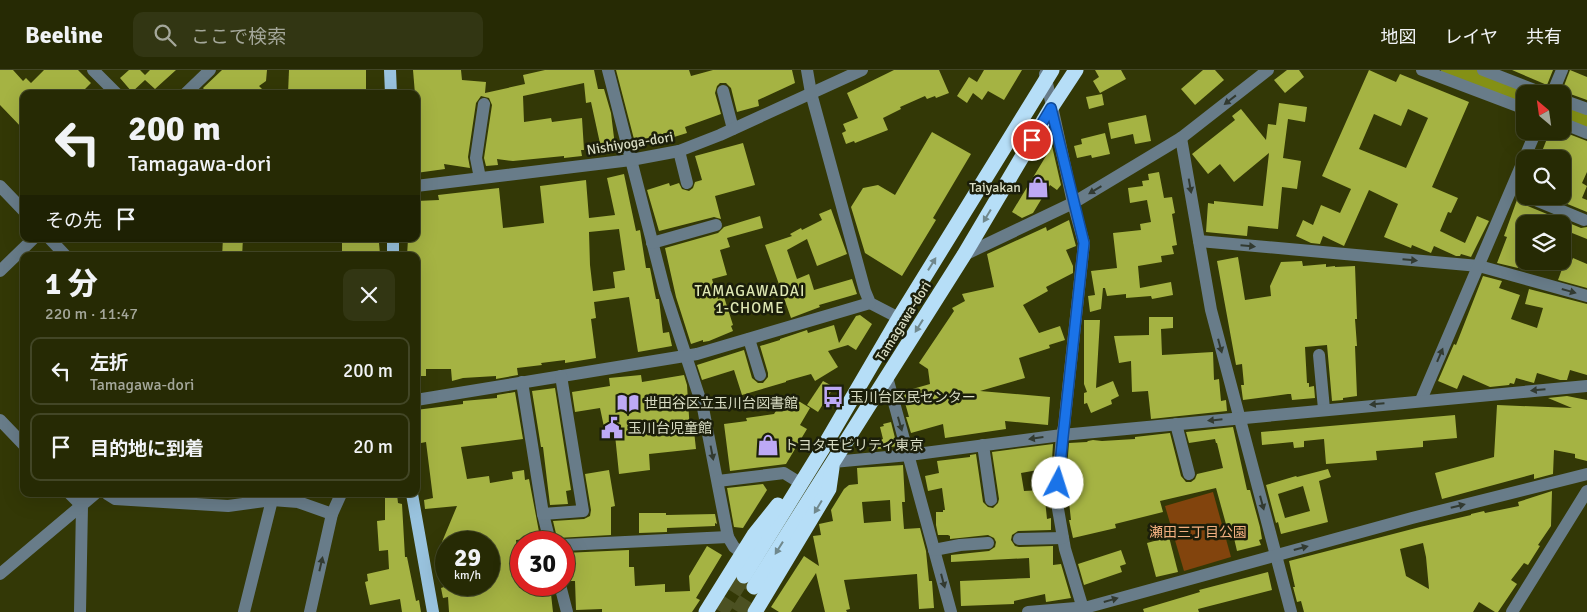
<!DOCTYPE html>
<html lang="ja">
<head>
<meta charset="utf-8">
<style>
  :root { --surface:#262a04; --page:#323613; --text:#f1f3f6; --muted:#a4a79a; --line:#424626 }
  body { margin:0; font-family:Signika,"Noto Sans JP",sans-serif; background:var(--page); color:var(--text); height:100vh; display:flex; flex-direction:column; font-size:19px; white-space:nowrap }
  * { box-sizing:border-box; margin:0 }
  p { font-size:16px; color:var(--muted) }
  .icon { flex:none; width:28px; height:28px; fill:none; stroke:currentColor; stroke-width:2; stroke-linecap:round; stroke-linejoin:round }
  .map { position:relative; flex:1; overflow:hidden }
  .drawer { position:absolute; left:20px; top:182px; width:400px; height:245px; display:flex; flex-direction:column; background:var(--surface); border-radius:10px; box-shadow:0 5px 20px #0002,0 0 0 1px var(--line) }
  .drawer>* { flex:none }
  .hud { position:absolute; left:20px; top:20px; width:400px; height:152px; border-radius:10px; box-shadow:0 5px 20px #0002,0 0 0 1px var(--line); background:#262a04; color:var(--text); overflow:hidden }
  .needle { width:32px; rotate:331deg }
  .fabs { position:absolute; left:1516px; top:15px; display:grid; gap:10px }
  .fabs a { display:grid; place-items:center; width:55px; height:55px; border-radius:10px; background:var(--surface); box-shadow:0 5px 20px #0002,0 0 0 1px var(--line); font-size:25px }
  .speed { position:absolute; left:435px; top:461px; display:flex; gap:10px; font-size:25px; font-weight:700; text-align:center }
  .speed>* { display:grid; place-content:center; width:65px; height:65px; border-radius:50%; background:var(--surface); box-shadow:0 5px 20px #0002,0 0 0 1px var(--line); line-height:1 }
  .speed small { font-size:12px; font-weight:400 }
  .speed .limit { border:8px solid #d22; background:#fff; color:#111 }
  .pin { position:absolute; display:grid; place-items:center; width:42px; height:42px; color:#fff; margin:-21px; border:2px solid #fff; border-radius:50%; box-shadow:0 1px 5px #0007 }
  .me { position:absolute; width:55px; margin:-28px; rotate:5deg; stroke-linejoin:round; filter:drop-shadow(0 0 4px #0008) }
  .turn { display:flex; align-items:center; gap:18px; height:105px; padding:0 25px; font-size:22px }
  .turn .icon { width:65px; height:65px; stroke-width:2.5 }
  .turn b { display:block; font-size:35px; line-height:42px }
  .then { display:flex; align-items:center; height:48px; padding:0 25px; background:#0003; gap:10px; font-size:19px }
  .round { display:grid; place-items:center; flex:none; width:52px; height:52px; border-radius:10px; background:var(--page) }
  .headline { display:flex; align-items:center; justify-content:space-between; height:85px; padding:0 25px }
  h1 { font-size:30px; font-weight:800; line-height:38px }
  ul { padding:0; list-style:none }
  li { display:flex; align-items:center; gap:15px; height:68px; margin:0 10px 8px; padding:0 15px; border:2px solid var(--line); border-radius:10px }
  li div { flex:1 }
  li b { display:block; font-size:19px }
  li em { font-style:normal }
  header { display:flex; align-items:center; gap:30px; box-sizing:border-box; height:70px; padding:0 25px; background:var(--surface); border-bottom:1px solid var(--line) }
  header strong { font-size:24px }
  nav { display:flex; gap:28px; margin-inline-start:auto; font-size:18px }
  .search { width:350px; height:45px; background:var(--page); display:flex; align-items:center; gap:12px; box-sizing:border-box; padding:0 18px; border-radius:10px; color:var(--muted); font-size:19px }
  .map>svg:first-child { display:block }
  .green { fill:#82440d }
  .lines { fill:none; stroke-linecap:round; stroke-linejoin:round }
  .river { stroke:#849015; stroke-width:24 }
  .building { fill:#a5b343; fill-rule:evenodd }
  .highway-tunnel { stroke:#4c5122; stroke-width:15; stroke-dasharray:15 8; stroke-linecap:butt }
  .minor { stroke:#687c89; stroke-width:12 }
  .major { stroke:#99c3de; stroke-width:12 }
  .highway { stroke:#b6def7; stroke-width:15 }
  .oneway { fill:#323a30 }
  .oneway2 { fill:#70888c }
  .route-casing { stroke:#114b97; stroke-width:12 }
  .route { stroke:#1a73e8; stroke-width:9 }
  .labels { text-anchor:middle; stroke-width:5; stroke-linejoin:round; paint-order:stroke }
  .street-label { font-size:14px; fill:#d9ddc4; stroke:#1b1e0a }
  .poi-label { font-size:14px; fill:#d9ddc4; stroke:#1b1e0a; text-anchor:start }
  .park-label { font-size:14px; fill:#f2af80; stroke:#1b1e0a }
  .neighbourhood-label { font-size:15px; letter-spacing:1px; fill:#dee7b3; stroke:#1b1e0a }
</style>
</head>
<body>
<header>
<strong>Beeline</strong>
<div class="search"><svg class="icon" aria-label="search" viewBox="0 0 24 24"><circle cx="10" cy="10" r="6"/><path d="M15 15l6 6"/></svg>ここで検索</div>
<nav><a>地図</a><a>レイヤ</a><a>共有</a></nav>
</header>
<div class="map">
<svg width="1587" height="542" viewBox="0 0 1587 542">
  <rect width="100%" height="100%" fill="#333806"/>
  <!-- green -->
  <polygon class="green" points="1213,422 1231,487 1184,501 1165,436"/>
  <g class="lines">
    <!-- river -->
    <g class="river">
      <polyline points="1453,0 1525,27"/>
      <polyline points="1562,41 1587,50"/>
    </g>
  </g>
  <!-- building -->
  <g class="building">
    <polygon points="0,0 13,0 23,11 26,8 31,13 44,0 78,0 91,13 80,24 24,24 24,60 0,35"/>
    <polygon points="129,0 140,0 145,5 150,0 176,0 155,19 145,10 132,22 120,8"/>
    <polygon points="222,0 267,0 266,11 259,16 267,24 208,24 203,18"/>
    <polygon points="289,0 366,0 366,24 288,24"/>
    <polygon points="413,0 461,0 462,10 486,12 485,23 525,14 523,5 545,0 594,0 598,19 604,19 611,43 615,76 601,78 591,32 586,33 584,13 523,26 524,52 551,48 552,52 582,48 584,80 581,80 582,86 564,88 564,86 513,91 497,89 498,95 486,96 484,88 492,35 489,28 481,26 476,33 468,87 470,98 444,94 445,99 416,103 416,63 418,63 416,24 415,24"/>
    <polygon points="616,0 689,0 691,6 713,0 792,0 795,13 758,30 759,36 737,42 731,18 726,13 720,13 717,16 715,23 721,44 685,57 687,63 674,67 672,61 635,73"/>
    <polygon points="894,0 939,0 949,23 936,28 935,26 927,29 925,26 900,37 901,39 883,48 888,60 855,73 854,71 846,74 842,63 846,61 843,54 858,48 847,23"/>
    <polygon points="984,0 1022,0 1004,30 988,21 982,30 973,23 967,33 957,26 969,7 977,12"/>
    <polygon points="1095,0 1121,0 1126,9 1100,23 1093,11 1099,7"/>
    <polygon points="1203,0 1215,0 1224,10 1195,35 1181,19"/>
    <polygon points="1287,0 1299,0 1304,7 1285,23 1274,10"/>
    <path d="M 1369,0 L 1396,12 L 1400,4 L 1469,32 L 1432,117 L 1458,128 L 1451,143 L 1448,142 L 1440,161 L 1465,173 L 1477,146 L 1489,151 L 1471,187 L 1461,184 L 1460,186 L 1456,186 L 1434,176 L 1431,183 L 1412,175 L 1411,178 L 1384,167 L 1398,134 L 1369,120 L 1344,176 L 1323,166 L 1320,174 L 1311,173 L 1296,166 L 1303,150 L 1313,155 L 1321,135 L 1340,143 L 1351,119 L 1322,106 ZM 1408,39 L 1428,48 L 1406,98 L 1359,79 L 1374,44 L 1401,56 Z"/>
    <polygon points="1512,0 1553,0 1547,15"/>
    <polygon points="1570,0 1587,7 1587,30 1562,21"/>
    <polygon points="1102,24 1104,35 1089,39 1086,27"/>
    <polygon points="1279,33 1307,37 1305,52 1288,49 1283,88 1301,91 1297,119 1282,117 1278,159 1248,156 1247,166 1206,162 1208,133 1214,134 1214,131 1263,136 1269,83 1234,112 1220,94 1208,104 1192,84 1235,50 1232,46 1241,39 1266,70 1268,54 1276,55"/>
    <polygon points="1146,45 1151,71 1135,74 1133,64 1111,69 1108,53"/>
    <polygon points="1550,61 1561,61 1587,71 1587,102 1582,113 1587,116 1582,128 1587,130 1587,142 1548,126 1562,126 1562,117 1569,101 1562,98 1562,89 1539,89"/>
    <polygon points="932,62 971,84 933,148 936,150 902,206 865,183 851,137 863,118 878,115 895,125"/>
    <polygon points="1105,63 1110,84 1092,88 1091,85 1077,88 1074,76 1082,74 1081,69"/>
    <polygon points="743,73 755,115 715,126 721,149 714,147 659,161 647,120 669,113 670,116 679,113 682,119 689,121 693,118 695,112 702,110 695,86"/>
    <polygon points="1052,76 1061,115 1057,120 1050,115 1033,143 1022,148 1012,142"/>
    <polygon points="1159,102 1164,128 1172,127 1175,143 1172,144 1177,175 1172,176 1174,184 1161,186 1162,192 1138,196 1140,218 1171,212 1173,225 1152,229 1151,226 1126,228 1126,224 1107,226 1105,218 1103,218 1101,239 1090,242 1088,226 1095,225 1091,201 1117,198 1113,163 1141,160 1140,154 1151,152 1147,130 1130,133 1128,118 1143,116 1142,111 1149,110 1148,104"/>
    <path d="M 624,104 L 636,161 L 640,160 L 646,198 L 650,198 L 656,229 L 659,229 L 663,263 L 669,262 L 672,276 L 638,282 L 629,227 L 594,232 L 596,248 L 591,249 L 596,288 L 565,293 L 565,290 L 541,293 L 542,295 L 517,298 L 518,305 L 496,309 L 496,306 L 463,308 L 452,311 L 451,299 L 426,299 L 426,306 L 416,306 L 418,230 L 416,230 L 416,186 L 407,186 L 408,169 L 416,169 L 416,131 L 439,130 L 438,125 L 499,118 L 503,158 L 544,153 L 540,116 L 586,110 L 589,148 L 615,145 L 607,108 ZM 619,159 L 625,200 L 613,202 L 615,218 L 593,221 L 590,195 L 589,162 Z"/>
    <polygon points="1518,127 1523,134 1581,158 1587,157 1587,169 1562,159 1562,154 1525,154 1525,189 1522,188 1518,198 1497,193 1507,167 1504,166"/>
    <polygon points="831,139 847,184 817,196 807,169 787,180 797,209 809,204 814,220 852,209 857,224 819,235 820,237 791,248 765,175 792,166 790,164 801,158 802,160 822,150 819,144"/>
    <polygon points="760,146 763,158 727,168 730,177 720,180 727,205 712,209 718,229 724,227 733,255 731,256 733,261 709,271 703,272 703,270 691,274 676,227 665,178 718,163 724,157"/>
    <polygon points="1069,150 1076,176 1066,180 1073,196 1073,203 1046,217 1048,221 1023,235 1039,263 1060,256 1065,270 1049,275 1050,278 1019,288 1025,308 980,321 1050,327 1048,355 1005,351 1006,359 945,368 943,354 911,363 906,347 909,347 902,322 930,314 928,299 919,293 954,241 952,238 965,231 962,224 994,217 987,184 1046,157 1047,161"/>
    <polygon points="223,169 243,169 242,186 222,186"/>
    <polygon points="371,171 372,173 379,173 380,184 342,186 342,173"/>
    <polygon points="1238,187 1245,230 1271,226 1270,216 1281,192 1302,191 1303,196 1326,194 1326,197 1335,196 1335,197 1355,196 1357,249 1355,249 1357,276 1355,276 1357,326 1343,328 1343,330 1332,331 1327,275 1305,277 1307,313 1309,313 1309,317 1314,316 1315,328 1292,330 1291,324 1288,324 1243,330 1241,315 1244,315 1242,294 1236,295 1217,191"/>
    <polygon points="1573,188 1587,194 1587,218 1558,210 1565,191 1571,193"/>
    <polygon points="1483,206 1502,211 1499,218 1520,225 1511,249 1537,258 1543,238 1525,234 1529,219 1587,234 1587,305 1570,300 1567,310 1560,310 1537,303 1534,313 1516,308 1514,314 1510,313 1509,315 1490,317 1463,305 1457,319 1438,311 1454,274 1456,275"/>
    <polygon points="860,245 872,254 856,280 848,275 828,281 838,297 815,311 811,304 786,311 786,312 742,325 734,300 702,310 697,295 744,280 752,308 758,313 763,313 768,307 768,303 760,276 780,270 780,269 807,260 808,263 834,255 839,273 856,246"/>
    <polygon points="1149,247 1173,247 1173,258 1161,259 1162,285 1213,282 1214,310 1219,309 1221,331 1226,330 1227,341 1151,349 1148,321 1132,322 1131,291 1119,293 1114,266 1149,265"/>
    <polygon points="1084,250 1100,250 1096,318 1113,311 1119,326 1111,330 1112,334 1091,343 1087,333 1084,334 1084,323 1087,322 1084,314"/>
    <polygon points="641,305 642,312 684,305 687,315 690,362 694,361 696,379 649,384 650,400 619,404 615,365 608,366 606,357 604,357 600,338 575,342 572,322 610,316 609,308"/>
    <polygon points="823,311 834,317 818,342 807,335"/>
    <polygon points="555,318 571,420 566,421 568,434 550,435 543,377 541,377 532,321"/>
    <polygon points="515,322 523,369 461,377 467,409 489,406 490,413 513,409 512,402 524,400 525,410 529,409 540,467 516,470 521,515 550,515 553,542 449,542 448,527 443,528 441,518 444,517 443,515 489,515 489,472 442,472 457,436 425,439 424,430 433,428 426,372 416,374 416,340 463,334 463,331 497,328 497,325"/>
    <polygon points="787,324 810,338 800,355 807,359 786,394 730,401 724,354 747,351 746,348 774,344"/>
    <polygon points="1567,326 1587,330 1587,391 1575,388 1575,384 1554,380 1553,404 1534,409 1534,404 1442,429 1435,403 1494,387 1497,335 1572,338 1548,328"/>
    <polygon points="1455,345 1457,368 1423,371 1423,377 1376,381 1377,390 1326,394 1324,369 1304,371 1304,377 1294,378 1293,372 1262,375 1261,362"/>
    <polygon points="891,352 897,376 872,380 870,373 883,369 880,357 884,356 883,354"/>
    <polygon points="1233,357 1247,420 1250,420 1260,457 1262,469 1259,470 1261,475 1237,481 1233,464 1229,465 1216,418 1160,431 1163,442 1115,454 1116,458 1073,468 1069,450 1071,450 1069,432 1067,398 1069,373 1087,372 1088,371 1093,370 1102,371 1135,369 1135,367 1170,363 1181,406 1186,412 1191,412 1195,409 1197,404 1223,398 1217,373 1216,373 1215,369 1189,373 1186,362"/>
    <polygon points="1053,374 1052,390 1049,391 1049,398 1021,403 1024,421 1044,420 1047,449 1051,448 1051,460 1018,461 1012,465 1011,470 1015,476 1019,477 1053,476 1053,495 1061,494 1071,528 1046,532 1045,524 1014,531 1014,534 961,536 960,511 1030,508 1029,488 951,492 951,485 989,481 995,477 996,472 994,468 988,465 950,469 950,466 948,465 938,465 936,455 936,442 943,442 943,440 945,440 942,418 928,421 925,406 939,403 937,391 970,387 970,385 976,384 983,432 988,437 993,438 998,433 999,429 992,382"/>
    <path d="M 903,395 L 905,432 L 902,432 L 904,459 L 920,458 L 926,481 L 929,511 L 932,511 L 934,538 L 919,539 L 917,504 L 844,510 L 850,539 L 846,540 L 847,542 L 825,542 L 816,503 L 791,542 L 779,542 L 771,537 L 804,486 L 819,496 L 813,466 L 821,465 L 819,454 L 833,451 L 831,440 L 844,419 L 849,415 L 858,414 L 857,398 ZM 890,430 L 891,451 L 864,453 L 862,432 Z"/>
    <path d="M 1328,399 L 1331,407 L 1319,411 L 1328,452 L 1281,464 L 1278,452 L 1276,453 L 1266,415 L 1296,406 L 1297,407 ZM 1303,416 L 1310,441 L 1285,448 L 1278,424 Z"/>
    <polygon points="609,400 615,436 611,437 611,465 557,468 553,451 584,449 590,446 591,440 585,404"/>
    <polygon points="763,414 767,420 743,458 734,457 727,418"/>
    <path d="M 1552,421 L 1551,456 L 1538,475 L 1540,476 L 1528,495 L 1524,493 L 1511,510 L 1517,514 L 1498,542 L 1495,542 L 1479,532 L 1473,542 L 1304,542 L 1301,531 L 1297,532 L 1293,517 L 1295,517 L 1289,491 L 1420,457 L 1471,445 L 1471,444 L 1484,441 L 1485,443 L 1519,436 L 1518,432 ZM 1423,473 L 1426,487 L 1429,519 L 1406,506 L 1400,479 Z"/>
    <polygon points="385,424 397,424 398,433 402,434 405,487 407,487 416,531 419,530 421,542 402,542 400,529 370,535 365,512 368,511 367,504 389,499 388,480 379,481 377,451 385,450"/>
    <polygon points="639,443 666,443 666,445 715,444 717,454 715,453 715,456 667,458 667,462 639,463"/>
    <polygon points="1169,467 1178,502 1156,507 1147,473"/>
    <polygon points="707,476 722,485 696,528 700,530 692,542 602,542 602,539 576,540 575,511 567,511 566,510 564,483 629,480 629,497 634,497 635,516 665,514 665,522 690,521 689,506"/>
    <polygon points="1121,480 1126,494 1120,496 1122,502 1084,515 1078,494"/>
    <polygon points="1268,502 1272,520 1198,539 1199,542 1144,542 1143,539 1200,522 1199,520"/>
  </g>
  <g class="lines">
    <!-- highway-tunnel -->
    <g class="highway-tunnel">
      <polyline points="721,542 744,506"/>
      <polyline points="738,542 754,517"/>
    </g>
    <!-- minor -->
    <g class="minor">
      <polyline points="93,0 117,24"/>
      <polyline points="608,0 665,222 703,338 728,467 734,477 742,483"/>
      <polyline points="807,0 811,23 865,221 870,233 899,248"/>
      <polyline points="1422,0 1525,39"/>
      <polyline points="1483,0 1545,24"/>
      <polyline points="1045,4 1073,133 1084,173 1064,356 1062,365 1058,413 1058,439 1065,479 1084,542"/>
      <polyline points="723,21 733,59"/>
      <polyline points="185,24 210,0"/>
      <polyline points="1552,24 1562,0"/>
      <polyline points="1562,30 1587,39"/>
      <polyline points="1562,53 1587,63"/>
      <polyline points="1181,68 1211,240 1291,542"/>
      <polyline points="679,81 687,113"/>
      <polyline points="480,108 476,88 484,34"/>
      <polyline points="0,116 24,141"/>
      <polyline points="416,116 631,90 679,81 720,65 862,0"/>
      <polyline points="1526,126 1584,150"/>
      <polyline points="50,169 66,186"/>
      <polyline points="1199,171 1479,196 1587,226"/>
      <polyline points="652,173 716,155"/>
      <polyline points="964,185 1073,133 1181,68 1268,0"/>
      <polyline points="0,201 33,169"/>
      <polyline points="749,269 760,305"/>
      <polyline points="1319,285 1324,339"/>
      <polyline points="887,307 951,542"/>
      <polyline points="522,312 543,444 550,472"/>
      <polyline points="416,330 697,284 870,233"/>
      <polyline points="1421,330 1536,61"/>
      <polyline points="0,350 24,375"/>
      <polyline points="1176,354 1189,404"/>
      <polyline points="983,375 991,430"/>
      <polyline points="833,392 909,385 1062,365 1587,316"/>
      <polyline points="718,411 784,403 797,411"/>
      <polyline points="70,424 82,436 80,542"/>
      <polyline points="107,424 115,429 228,436 272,430 298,432 332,444"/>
      <polyline points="543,444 583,441 561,306"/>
      <polyline points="1019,469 1063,468"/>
      <polyline points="564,475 728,467"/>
      <polyline points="934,480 960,475 988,473"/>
      <polyline points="0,504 95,424"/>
      <polyline points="560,515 567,542"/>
      <polyline points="244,542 272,430"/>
      <polyline points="310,542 332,444 341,424"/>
      <polyline points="1028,542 1088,537 1412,448 1587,404"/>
      <polyline points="1512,542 1587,421"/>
    </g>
    <!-- major -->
    <g class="major">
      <polyline points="390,0 391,24"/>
      <polyline points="393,186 393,169"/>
      <polyline points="412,424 433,542"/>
    </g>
    <!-- highway -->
    <g class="highway">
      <polyline points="744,506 823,378 899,248 1052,0"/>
      <polyline points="754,517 964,185 1051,38 1076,0"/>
      <polyline points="706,542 754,465 778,435"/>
      <polyline points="755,542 829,419 832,398"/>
    </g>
  </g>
  <!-- one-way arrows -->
  <defs><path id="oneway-solid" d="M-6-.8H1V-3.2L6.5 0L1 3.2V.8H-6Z" transform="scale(1.25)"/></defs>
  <g class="oneway">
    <use href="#oneway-solid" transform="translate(1230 30) rotate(142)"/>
    <use href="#oneway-solid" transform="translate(1190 116) rotate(80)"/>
    <use href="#oneway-solid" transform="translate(1095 120) rotate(149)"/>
    <use href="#oneway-solid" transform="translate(1248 176) rotate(5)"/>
    <use href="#oneway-solid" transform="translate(1410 190) rotate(5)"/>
    <use href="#oneway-solid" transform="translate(1569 221) rotate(16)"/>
    <use href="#oneway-solid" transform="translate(1220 276) rotate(75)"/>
    <use href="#oneway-solid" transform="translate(1440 285) rotate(-67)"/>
    <use href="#oneway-solid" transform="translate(1538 320) rotate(175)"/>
    <use href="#oneway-solid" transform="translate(1377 334) rotate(175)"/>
    <use href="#oneway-solid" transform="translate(1215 350) rotate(174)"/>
    <use href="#oneway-solid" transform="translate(900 354) rotate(74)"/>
    <use href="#oneway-solid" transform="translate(1036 368) rotate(172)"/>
    <use href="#oneway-solid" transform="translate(712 383) rotate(79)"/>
    <use href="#oneway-solid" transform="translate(1262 433) rotate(75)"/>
    <use href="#oneway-solid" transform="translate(1458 436) rotate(-14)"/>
    <use href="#oneway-solid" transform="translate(1301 478) rotate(-15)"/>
    <use href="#oneway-solid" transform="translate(321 494) rotate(-77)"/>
    <use href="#oneway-solid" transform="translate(943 511) rotate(75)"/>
    <use href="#oneway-solid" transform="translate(1111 530) rotate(-16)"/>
  </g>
  <g class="oneway2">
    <use href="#oneway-solid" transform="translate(987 146) rotate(121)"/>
    <use href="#oneway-solid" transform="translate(932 194) rotate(-58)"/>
    <use href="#oneway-solid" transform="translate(919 256) rotate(122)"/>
    <use href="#oneway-solid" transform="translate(818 437) rotate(121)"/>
    <use href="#oneway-solid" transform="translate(779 478) rotate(122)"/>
  </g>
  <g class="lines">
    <!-- route casing -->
    <g class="route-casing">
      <polyline id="route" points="1032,70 1051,38 1084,173 1058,413"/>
    </g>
    <!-- route -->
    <use href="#route" class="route"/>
  </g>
  <!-- icons -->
  <defs>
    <g id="shop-bare" transform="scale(1.725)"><path d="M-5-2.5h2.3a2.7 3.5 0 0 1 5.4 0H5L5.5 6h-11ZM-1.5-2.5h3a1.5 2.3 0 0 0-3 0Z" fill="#bda9f5" stroke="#1b1e0a" stroke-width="2.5" paint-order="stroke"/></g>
    <g id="bus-bare" transform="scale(1.725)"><path d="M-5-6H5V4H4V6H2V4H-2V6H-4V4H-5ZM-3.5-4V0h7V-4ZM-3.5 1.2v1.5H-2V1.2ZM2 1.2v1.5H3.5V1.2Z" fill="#bda9f5" stroke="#1b1e0a" stroke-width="2.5" paint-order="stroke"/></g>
    <g id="library-bare" transform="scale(1.725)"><path d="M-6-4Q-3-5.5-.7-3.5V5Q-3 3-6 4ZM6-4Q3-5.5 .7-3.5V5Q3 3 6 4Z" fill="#bda9f5" stroke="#1b1e0a" stroke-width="2.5" paint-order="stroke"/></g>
    <g id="civic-bare" transform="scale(1.725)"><path d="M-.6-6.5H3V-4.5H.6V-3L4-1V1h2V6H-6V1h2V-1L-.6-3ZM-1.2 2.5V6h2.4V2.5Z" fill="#bda9f5" stroke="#1b1e0a" stroke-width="2.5" paint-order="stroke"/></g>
  </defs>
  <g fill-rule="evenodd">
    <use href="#shop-bare" x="1038" y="117"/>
    <use href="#bus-bare" x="833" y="327"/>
    <use href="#library-bare" x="628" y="333"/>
    <use href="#civic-bare" x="612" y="358"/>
    <use href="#shop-bare" x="768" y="375"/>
  </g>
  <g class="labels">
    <!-- street labels -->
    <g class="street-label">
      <text transform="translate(630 73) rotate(-9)" y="5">Nishiyoga-dori</text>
      <text transform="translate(903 251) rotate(-58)" y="5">Tamagawa-dori</text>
    </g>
    <!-- poi labels -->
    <g class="poi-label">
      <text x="1021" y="122" text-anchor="end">Taiyakan</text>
      <text x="850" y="332">玉川台区民センター</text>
      <text x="644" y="338">世田谷区立玉川台図書館</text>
      <text x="628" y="363">玉川台児童館</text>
      <text x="784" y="380">トヨタモビリティ東京</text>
    </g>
    <!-- park labels -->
    <g class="park-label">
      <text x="1198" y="467">瀬田三丁目公園</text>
    </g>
    <!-- neighbourhood labels -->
    <g class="neighbourhood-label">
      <text x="750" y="226">TAMAGAWADAI<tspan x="750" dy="17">1-CHOME</tspan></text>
    </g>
  </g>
</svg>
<div class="fabs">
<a><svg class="needle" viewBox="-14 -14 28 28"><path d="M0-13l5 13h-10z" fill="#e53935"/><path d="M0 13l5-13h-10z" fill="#a4a79a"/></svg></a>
<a><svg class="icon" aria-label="search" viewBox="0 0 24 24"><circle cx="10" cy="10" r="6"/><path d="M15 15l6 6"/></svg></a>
<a><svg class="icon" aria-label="layers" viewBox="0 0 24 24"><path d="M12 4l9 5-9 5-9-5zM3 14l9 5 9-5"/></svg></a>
</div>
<div class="speed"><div>29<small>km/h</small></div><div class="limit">30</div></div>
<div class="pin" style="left:1032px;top:70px;background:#d93025"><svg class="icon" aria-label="arrive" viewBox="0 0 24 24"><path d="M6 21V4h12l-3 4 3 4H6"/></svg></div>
<svg class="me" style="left:1058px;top:413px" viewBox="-20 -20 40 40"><circle r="19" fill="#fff"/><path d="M0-13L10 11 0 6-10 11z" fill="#1a73e8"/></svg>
<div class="hud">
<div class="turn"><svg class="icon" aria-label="left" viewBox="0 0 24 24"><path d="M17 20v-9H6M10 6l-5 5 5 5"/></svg><div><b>200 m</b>Tamagawa-dori</div></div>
<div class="then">その先<svg class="icon" aria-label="arrive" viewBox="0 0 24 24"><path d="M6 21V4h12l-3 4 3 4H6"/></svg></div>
</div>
<section class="drawer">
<div class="headline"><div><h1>1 分</h1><p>220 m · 11:47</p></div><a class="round"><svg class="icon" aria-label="close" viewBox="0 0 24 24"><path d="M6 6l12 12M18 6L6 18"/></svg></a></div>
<ul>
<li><svg class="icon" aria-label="left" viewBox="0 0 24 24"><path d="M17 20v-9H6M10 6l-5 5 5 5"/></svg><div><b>左折</b><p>Tamagawa-dori</p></div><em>200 m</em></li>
<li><svg class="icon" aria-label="arrive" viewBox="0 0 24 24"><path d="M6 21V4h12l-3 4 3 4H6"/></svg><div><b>目的地に到着</b></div><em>20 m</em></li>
</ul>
</section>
</div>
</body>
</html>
